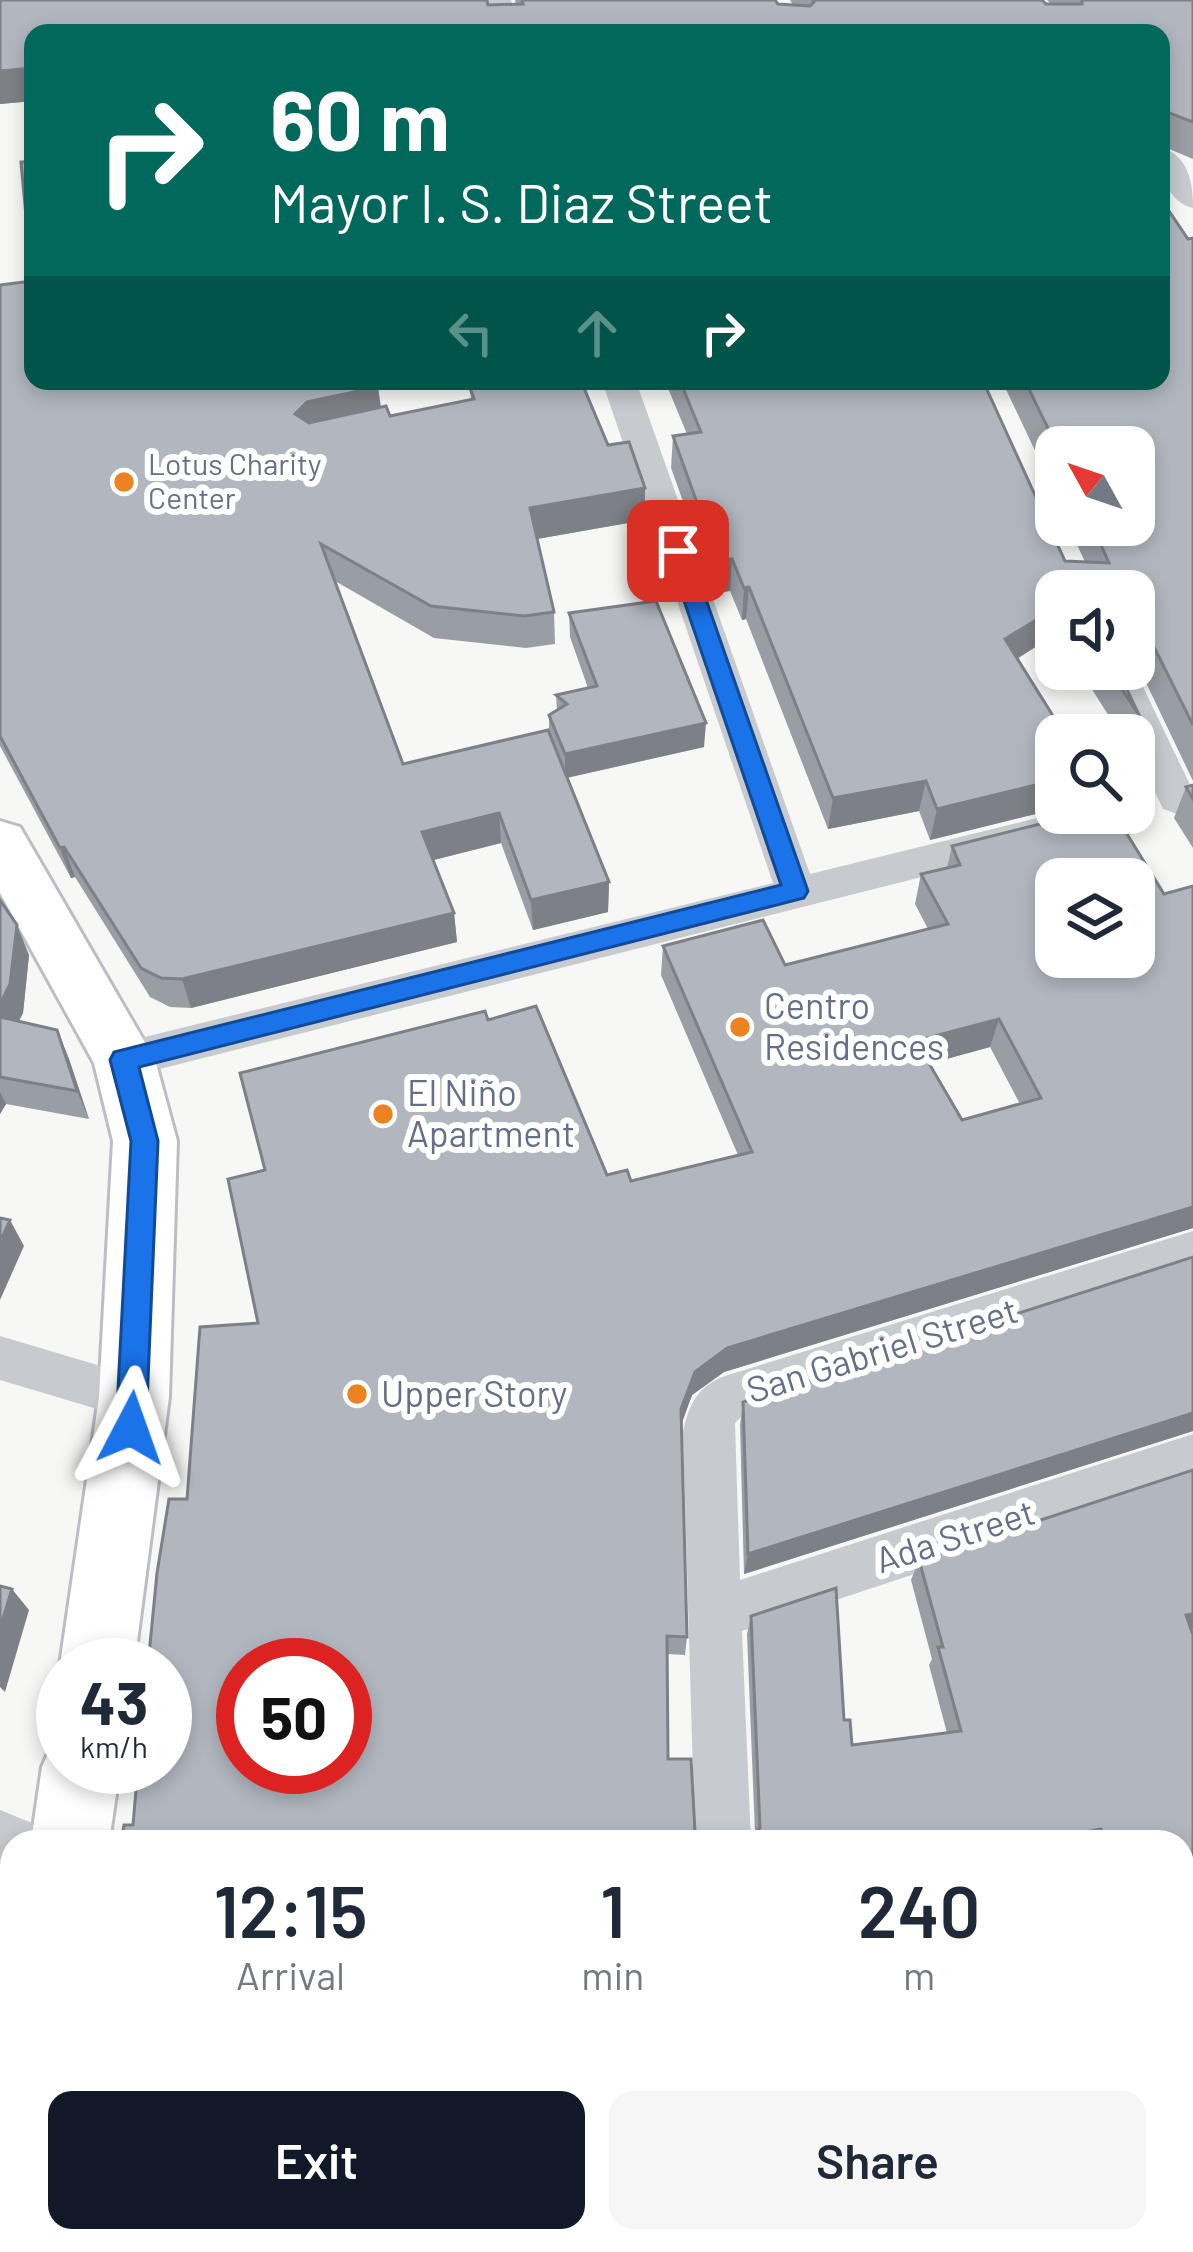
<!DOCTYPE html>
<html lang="en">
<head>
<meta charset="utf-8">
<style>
  :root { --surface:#fff; --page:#f6f6f7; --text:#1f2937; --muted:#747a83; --accent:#111827 }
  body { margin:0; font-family:Barlow,sans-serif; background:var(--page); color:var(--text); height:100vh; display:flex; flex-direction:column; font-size:45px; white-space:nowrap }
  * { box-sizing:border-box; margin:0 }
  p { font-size:39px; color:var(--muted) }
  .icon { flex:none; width:66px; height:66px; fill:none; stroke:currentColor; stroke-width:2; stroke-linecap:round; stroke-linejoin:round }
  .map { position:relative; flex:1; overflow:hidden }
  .side { position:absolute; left:0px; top:1830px; width:1194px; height:423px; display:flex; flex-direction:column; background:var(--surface); border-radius:36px 36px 0 0; box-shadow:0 6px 18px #0003 }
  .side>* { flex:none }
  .guide { position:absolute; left:24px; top:24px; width:1146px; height:366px; border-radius:24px; box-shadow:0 6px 18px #0003; background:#00695c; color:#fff; overflow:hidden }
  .needle { width:78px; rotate:310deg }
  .fabs { position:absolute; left:1035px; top:426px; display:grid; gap:24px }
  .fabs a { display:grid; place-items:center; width:120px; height:120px; border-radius:24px; background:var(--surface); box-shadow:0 6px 18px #0003; font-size:60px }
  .speed { position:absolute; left:36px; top:1638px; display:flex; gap:24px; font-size:60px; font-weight:700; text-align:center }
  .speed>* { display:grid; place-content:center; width:156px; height:156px; border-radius:50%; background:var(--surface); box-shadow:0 6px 18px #0003; line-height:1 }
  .speed small { font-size:30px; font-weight:400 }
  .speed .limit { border:18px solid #d22; background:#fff; color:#111 }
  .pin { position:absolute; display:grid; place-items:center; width:102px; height:102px; color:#fff; margin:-51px; border-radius:24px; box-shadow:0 6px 18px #0006 }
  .me { position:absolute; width:132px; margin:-66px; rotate:4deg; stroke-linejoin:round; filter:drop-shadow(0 0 9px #0008) }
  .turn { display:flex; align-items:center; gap:42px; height:252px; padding:0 48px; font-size:54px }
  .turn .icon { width:156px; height:156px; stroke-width:2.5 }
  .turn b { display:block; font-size:84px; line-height:102px }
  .lanes { display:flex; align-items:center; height:114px; padding:0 48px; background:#0003; justify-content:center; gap:60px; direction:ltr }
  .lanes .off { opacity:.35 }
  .eta { display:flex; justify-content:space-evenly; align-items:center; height:204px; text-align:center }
  .eta b { font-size:72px; font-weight:600; line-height:84px }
  .button { display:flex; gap:24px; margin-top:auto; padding:24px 48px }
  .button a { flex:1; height:138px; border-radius:24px; background:var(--accent); color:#fff; font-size:48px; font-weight:600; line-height:138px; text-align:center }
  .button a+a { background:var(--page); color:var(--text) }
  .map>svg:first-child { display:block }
  .built { fill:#e8e9e8 }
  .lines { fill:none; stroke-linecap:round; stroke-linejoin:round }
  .secondary-casing { stroke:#bcbec5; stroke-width:6 }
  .service { fill:#c7cace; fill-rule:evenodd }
  .minor { fill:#c7cace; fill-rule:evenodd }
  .secondary { fill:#fff; fill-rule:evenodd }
  .wall { fill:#999da4; fill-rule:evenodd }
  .shaded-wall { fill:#7d8086 }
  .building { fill:#b2b7bf; stroke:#7d8086; stroke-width:3; fill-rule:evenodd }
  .route { fill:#1a73e8; stroke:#114b97; stroke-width:3 }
  .poi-dot { fill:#ec8220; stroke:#fff; stroke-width:4.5 }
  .labels { text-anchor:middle; stroke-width:12; stroke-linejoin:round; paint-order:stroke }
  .far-poi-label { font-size:30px; fill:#657088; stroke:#fff; text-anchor:start }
  .poi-label { font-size:36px; fill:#657088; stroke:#fff; text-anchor:start }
  .street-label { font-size:36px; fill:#657088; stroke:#fff }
</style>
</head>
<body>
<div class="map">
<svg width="1193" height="2252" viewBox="0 0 1193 2252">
  <rect width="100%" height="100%" fill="#f7f8f5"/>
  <!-- built -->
  <polygon class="built" points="12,2155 12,2241 358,2241 358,2252 0,2252 0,2188"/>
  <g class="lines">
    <!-- secondary casing -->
    <g class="secondary-casing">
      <g id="secondary">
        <polygon points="0,821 20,827 155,1060 177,1141 169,1397 134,1665 63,1665 63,1673 60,1665 99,1397 113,1141 94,1063 0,893"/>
        <polygon points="63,1736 63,1767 120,1767 109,1842 31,1842 42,1767 54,1740"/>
        <polygon points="1193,1911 1193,1993 1182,1994 1182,1912"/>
        <polygon points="12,2028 12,2136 0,2141 0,2033"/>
      </g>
    </g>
    <!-- service -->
    <g class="service">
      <polygon points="580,381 614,381 611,385 555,398 546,392"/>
      <polygon points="132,2241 167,2241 162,2252 127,2252"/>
    </g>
    <!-- minor -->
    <g class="minor">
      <polygon points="483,0 511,0 520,33 492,33"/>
      <path d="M 1161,148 C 1189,155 1193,184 1193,208 C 1165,201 1161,172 1161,148 Z"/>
      <polygon points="602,381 636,381 810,874 1057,813 1134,813 1134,806 1138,813 1132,824 124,1078 108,1073 102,1060 108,1047 124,1042 773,883"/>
      <polygon points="1134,668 1193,791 1191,809 1177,814 1163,809 1134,749 1134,735 1128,735 1097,669"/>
      <path d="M 1193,1231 L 1193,1273 L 741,1417 L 735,1423 L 740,1580 L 1193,1434 L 1193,1482 L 742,1631 L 751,1842 L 695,1842 L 683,1431 C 690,1403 697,1387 725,1376 Z"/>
      <polygon points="0,1336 151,1381 159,1397 151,1413 134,1420 0,1380"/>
      <polygon points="0,1810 32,1823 40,1842 12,1842 12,1871 0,1866"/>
    </g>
    <!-- secondary -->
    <use href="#secondary" class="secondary"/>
  </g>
  <!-- wall -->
  <g class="wall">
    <polygon points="0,0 488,5 516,4 515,0 775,0 778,4 793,5 790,0 1042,0 1046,4 1051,4 1047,0 1193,0 1193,159 1162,146 1161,148 1161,33 33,33 33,101 0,104"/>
    <polygon points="1193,238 1193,781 1138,666 1134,666 1134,591 1056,591 1056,634 1017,658 1056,735 1056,809 930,840 919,811 828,829 746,619 742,620 730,591 716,593 671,468 673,436 687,434 665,381 983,381 1065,561 1085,562 1068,525 1134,525 1056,447 1056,495 1002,381 1161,381 1188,239"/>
    <polygon points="32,281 378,387 381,407 390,416 471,400 470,388 608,445 645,488 645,520 537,539 554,612 555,644 526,648 434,638 335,581 403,764 549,735 549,715 557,710 556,695 588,688 570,637 569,613 704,747 567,778 609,882 608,912 533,930 501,843 433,860 454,913 457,942 191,1008 170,1007 150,997 75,877 71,878 0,746 0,285"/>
    <polygon points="1079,669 1117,669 1140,717 1134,735 1121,735"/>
    <polygon points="1193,785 1193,848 1174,818 1186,787"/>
    <path d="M 952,846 L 1164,894 L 1193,1228 L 724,1372 L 692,1395 L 681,1424 L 687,1637 L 685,1655 L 667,1654 L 668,1759 L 695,1832 L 755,1833 L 747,1634 L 751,1616 L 844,1720 L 852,1745 L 947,1733 L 929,1665 L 932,1659 L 911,1580 L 919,1560 L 1193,1470 L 1193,1629 L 1191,1630 L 1193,1877 L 1182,1879 L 1182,1842 L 121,1842 L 133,1825 L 187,1499 L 258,1323 L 265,1170 L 488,1020 L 607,1175 L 631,1181 L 738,1155 L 661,975 L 663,946 L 785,965 L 928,929 L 915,904 L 921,874 L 947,868 ZM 990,1047 L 1020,1104 L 962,1120 L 929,1064 Z"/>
    <polygon points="0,900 29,955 23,1013 19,1021 57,1030 69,1059 89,1119 6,1104 0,1114"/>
    <polygon points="1193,1257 1193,1431 744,1574 740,1425 743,1402"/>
  </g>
  <!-- shaded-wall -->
  <g class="shaded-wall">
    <polygon points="33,68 33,101 0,104 0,71"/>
    <polygon points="378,387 382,419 312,435 295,414 307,402"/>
    <polygon points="645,488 645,520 531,540 530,508"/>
    <polygon points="732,559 730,591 716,593 718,561"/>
    <polygon points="749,587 746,619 742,620 744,588"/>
    <polygon points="1056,608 1056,634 998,671 1005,639"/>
    <polygon points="706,723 704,747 565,778 565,754"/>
    <polygon points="1056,780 1056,809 930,840 937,809"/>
    <polygon points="926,781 919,811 828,829 833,798"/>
    <polygon points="499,813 501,843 426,862 422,832"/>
    <polygon points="64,847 75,877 71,878 60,848"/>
    <polygon points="609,882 608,912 533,930 531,900"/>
    <polygon points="454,913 457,942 191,1008 182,979"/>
    <polygon points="17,925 29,955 23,1013 7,1044 0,1028 0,1004"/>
    <polygon points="999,1019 990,1047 909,1069 916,1041"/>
    <polygon points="57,1030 69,1059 89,1119 77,1091"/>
    <polygon points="0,1092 6,1104 0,1114"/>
    <polygon points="1193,1207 1193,1228 724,1372 692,1395 679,1431 681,1409 695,1372 727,1348"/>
    <polygon points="10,1220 24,1246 0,1300 0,1242"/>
    <polygon points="1193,1413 1193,1431 744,1574 748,1554"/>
    <polygon points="12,1589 29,1610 5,1692 0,1687 0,1628"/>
    <polygon points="1193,1614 1193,1629 1170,1634 1186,1615"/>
    <polygon points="1193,1868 1193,1877 1182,1879 1182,1870"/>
  </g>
  <!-- building -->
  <g class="building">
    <polygon points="0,0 487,0 488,5 523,4 522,0 775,0 778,4 810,6 814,2 813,0 1042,0 1046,4 1082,4 1082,0 1193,0 1193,122 1167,112 1166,131 1161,131 1161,33 33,33 33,68 0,71"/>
    <polygon points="33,161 33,381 376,381 378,387 307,402 295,414 309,423 386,406 390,416 474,399 470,388 504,381 581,381 608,445 629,442 645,488 530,508 554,612 524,616 431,606 321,544 403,764 548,730 609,882 531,900 499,813 422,832 454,913 182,979 161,978 141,968 64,847 60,848 0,736 0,285 32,281 21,162"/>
    <polygon points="1167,208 1188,239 1193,238 1193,725 1148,635 1134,635 1134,591 1056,591 1056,608 1005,639 1065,735 1056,735 1056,780 937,809 926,781 833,798 749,587 744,588 732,559 718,561 673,436 701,432 680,381 983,381 1065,561 1109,563 1092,525 1134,525 1134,447 1057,447 1025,381 1161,381 1161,209"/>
    <polygon points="656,601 706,723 565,754 549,715 567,704 556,695 597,686 569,613"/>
    <polygon points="1109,669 1117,669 1140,717"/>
    <polygon points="1193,785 1193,799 1186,787"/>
    <path d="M 1084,813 L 1114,813 L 1164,894 L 1193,886 L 1193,1207 L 727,1348 L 695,1372 L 681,1409 L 687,1637 L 667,1636 L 668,1759 L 691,1759 L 695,1832 L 755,1833 L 760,1828 L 751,1616 L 836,1588 L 844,1720 L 850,1720 L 852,1745 L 961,1731 L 938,1647 L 943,1647 L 919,1560 L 1193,1470 L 1193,1614 L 1186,1615 L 1193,1635 L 1193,1868 L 1182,1870 L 1182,1842 L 1105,1842 L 1101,1829 L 1034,1842 L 121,1842 L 124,1825 L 133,1825 L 138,1767 L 165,1767 L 165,1665 L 148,1665 L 157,1573 L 169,1499 L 187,1499 L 200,1327 L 258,1323 L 228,1179 L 265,1170 L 240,1073 L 485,1011 L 488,1020 L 536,1006 L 607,1175 L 627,1170 L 631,1181 L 752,1152 L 663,946 L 763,920 L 785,965 L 948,924 L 921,874 L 960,865 L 952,846 ZM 1056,879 L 1134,879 L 1134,957 L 1056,957 ZM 999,1019 L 1041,1098 L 962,1120 L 916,1041 ZM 243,1665 L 345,1665 L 345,1767 L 243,1767 Z"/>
    <polygon points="0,900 17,925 10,984 0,1004"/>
    <polygon points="0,1017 57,1030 77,1091 0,1077"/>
    <polygon points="0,1218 10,1220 0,1242"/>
    <polygon points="1193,1257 1193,1413 748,1554 743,1402"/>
    <polygon points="0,1586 12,1589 0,1628"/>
    <polygon points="1193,2207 1193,2252 730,2252 729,2241 1182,2241 1182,2208"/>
    <polygon points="286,2241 641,2241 642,2252 282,2252"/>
  </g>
  <!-- route -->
  <polygon class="route" points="678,544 689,551 808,891 804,898 139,1067 158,1141 146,1428 142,1438 131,1442 120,1438 116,1428 131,1141 110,1060 114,1052 781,885 667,551"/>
  <!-- markers -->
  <g class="poi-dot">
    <circle cx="124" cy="482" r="12"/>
    <circle cx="740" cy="1027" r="12"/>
    <circle cx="383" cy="1114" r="12"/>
    <circle cx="357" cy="1394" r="12"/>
  </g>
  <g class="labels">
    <!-- far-poi labels -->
    <g class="far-poi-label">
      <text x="148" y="475">Lotus Charity<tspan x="148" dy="34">Center</tspan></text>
    </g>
    <!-- poi labels -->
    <g class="poi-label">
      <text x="764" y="1019">Centro<tspan x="764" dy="41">Residences</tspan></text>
      <text x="407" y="1106">El Niño<tspan x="407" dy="41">Apartment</tspan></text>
      <text x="381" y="1407">Upper Story</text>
    </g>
    <!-- street labels -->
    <g class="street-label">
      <text transform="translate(882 1350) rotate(-17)" y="13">San Gabriel Street</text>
      <text transform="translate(955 1536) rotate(-18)" y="13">Ada Street</text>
    </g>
  </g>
</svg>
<div class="fabs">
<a><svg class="needle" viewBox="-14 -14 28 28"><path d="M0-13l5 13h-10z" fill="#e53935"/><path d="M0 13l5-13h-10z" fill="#747a83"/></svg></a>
<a><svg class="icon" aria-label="sound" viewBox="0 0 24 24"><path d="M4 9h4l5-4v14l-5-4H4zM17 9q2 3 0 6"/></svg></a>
<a><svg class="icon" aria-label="search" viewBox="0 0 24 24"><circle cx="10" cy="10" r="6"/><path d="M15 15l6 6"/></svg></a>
<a><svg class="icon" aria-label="layers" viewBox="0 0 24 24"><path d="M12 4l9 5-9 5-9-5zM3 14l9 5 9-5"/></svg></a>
</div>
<div class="speed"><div>43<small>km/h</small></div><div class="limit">50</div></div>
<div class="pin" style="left:678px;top:551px;background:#d93025"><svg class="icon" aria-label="arrive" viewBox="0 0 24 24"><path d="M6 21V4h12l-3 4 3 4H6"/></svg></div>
<svg class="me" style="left:131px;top:1428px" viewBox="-20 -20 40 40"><path d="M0-17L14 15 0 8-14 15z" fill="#1a73e8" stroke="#fff" stroke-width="4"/></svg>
<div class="guide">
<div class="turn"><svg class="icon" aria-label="right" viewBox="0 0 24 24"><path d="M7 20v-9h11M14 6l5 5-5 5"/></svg><div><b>60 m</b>Mayor I. S. Diaz Street</div></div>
<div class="lanes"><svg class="icon off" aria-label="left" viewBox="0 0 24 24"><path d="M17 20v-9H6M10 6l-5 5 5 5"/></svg><svg class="icon off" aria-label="ahead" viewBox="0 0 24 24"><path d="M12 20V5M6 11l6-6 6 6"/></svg><svg class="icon" aria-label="right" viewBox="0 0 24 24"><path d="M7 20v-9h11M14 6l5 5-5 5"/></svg></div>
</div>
<section class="side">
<div class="eta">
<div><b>12:15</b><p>Arrival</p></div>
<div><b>1</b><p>min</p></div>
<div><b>240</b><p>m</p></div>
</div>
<div class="button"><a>Exit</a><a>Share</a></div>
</section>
</div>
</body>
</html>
